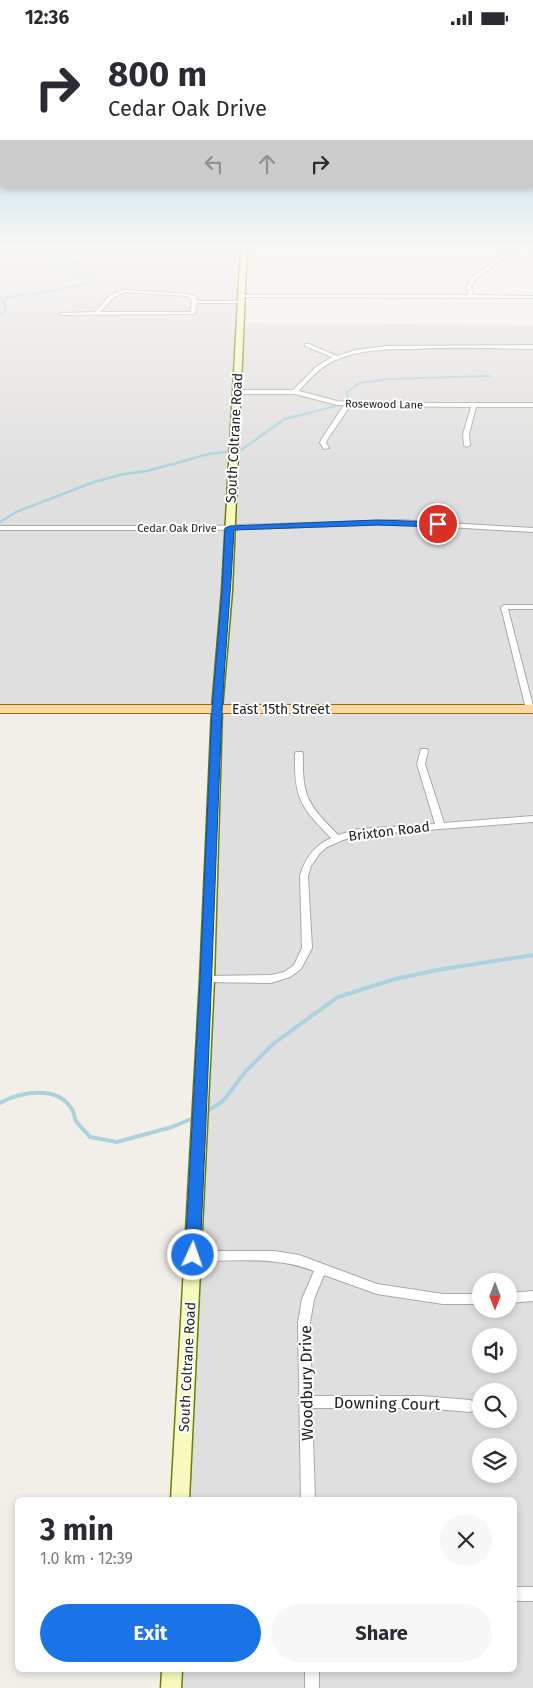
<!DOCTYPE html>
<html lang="en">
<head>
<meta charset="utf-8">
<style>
  :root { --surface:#fff; --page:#f7f7f7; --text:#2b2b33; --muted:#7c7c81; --accent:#1a73e8 }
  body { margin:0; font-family:"Fira Sans",sans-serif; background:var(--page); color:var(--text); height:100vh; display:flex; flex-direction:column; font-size:19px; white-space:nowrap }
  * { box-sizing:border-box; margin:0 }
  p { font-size:16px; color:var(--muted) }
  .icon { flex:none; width:28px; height:28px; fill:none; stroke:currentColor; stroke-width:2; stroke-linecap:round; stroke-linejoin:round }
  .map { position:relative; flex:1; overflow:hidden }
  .drawer { position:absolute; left:15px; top:1462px; width:502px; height:175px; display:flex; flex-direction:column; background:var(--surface); border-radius:8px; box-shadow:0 2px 8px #0003 }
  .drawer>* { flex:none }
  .guide { position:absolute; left:0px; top:0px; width:534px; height:152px; box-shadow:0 2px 8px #0003; background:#fff; color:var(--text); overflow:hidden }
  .needle { width:32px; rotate:180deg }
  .buttons { position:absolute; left:472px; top:1238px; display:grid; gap:10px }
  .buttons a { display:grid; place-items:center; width:45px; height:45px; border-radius:50%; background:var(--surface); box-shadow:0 2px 8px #0003; font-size:25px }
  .pin { position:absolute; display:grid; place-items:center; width:42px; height:42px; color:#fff; margin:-21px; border:2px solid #fff; border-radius:50%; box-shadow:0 1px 5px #0007 }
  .me { position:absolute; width:55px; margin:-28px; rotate:3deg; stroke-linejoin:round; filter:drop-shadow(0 0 4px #0008) }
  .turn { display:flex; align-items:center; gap:18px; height:105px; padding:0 25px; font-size:22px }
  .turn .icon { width:65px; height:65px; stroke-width:2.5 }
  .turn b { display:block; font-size:35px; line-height:42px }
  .lanes { display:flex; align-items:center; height:48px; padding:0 25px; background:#0003; justify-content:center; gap:25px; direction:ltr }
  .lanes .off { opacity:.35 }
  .round { display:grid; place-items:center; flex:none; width:52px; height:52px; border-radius:26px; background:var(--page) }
  .head { display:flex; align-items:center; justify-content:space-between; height:85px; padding:0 25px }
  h1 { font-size:30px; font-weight:700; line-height:38px }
  .primary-button { display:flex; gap:10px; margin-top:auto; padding:10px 25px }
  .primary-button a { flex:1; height:58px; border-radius:30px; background:var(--accent); color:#fff; font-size:20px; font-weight:700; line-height:58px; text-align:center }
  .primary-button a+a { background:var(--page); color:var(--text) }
  .status { display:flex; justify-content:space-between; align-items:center; height:35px; padding:0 25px; background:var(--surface); direction:ltr }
  .status svg { height:14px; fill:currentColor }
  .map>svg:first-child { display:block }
  .residential { fill:#e0dfdf; fill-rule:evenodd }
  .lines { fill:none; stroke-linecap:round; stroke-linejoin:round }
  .stream-far2 { stroke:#aad3df; stroke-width:2 }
  .stream-far1 { stroke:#aad3df; stroke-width:2.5 }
  .stream { stroke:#aad3df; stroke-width:4 }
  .street-casing { stroke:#a9a9a9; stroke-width:2 }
  .secondary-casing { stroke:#707d05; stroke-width:3 }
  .primary-casing { stroke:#a06b00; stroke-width:2 }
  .street { fill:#fff; fill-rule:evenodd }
  .secondary { fill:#f7fabf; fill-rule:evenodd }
  .primary { fill:#fcd6a4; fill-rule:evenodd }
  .route { fill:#1a73e8; stroke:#114b97 }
  .labels { text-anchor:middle; stroke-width:4; stroke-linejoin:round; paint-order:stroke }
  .far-street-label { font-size:11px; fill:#222; stroke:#fff }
  .street-label { font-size:14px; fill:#222; stroke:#fff }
  .near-street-label { font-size:16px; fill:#222; stroke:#fff }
</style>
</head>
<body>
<div class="status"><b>12:36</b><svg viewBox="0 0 49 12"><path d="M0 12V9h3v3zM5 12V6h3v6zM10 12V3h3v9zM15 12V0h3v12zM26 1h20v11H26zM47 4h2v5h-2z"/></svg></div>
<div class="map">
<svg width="533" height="1653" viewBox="0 0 533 1653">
  <rect width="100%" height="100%" fill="#f2efe9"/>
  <!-- residential -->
  <path class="residential" d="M 0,210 L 244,210 L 240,288 L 533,290 L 533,1653 L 171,1653 L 172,1635 L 515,1635 L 515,1465 L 180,1465 L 217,675 L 0,674 ZM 481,1246 L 509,1246 L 509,1274 L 481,1274 ZM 481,1301 L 509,1301 L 509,1329 L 481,1329 ZM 481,1356 L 509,1356 L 509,1384 L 481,1384 ZM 481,1411 L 509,1411 L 509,1439 L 481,1439 Z"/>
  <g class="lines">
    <!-- stream-far2 -->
    <g class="stream-far2">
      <path d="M 0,280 L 7,275 L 3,267 L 7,262 L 43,258 L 91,247 L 93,242 C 83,236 68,241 60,234 L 77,227 L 93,216 L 106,215 L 141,218 L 146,216 L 148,210"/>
      <polyline points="304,379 348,368 347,357 360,348 389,344 490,341"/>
    </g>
    <!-- stream-far1 -->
    <polyline class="stream-far1" points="0,487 16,477 94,447 124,439 147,436 209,419 241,415 285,384 309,378"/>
    <!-- stream -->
    <g class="stream">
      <path d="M 0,1068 C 19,1057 57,1050 71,1073 C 74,1076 74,1080 75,1084 C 79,1091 85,1096 90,1102 L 117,1107 L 172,1092 L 196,1082"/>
      <polyline points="206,1077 223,1066 246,1036 273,1009 338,962 395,944 437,935 533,920"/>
    </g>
    <!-- street casing -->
    <g class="street-casing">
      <g id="street">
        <polygon points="516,210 521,210 475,245 471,252 473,260 533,261 533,263 242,262 240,261 242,260 468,260 467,252 471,243"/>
        <path d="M 124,255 L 188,259 L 196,262 L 197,266 L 241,266 L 243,267 L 241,268 L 197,268 L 195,278 L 193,279 L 61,280 L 59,279 L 61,278 L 95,277 L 110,260 ZM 125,257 L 187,261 L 192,264 L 191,277 L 100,277 L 114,262 Z"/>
        <path d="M 305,309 L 309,309 L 337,321 L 356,315 L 387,311 L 533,310 L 533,314 C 494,313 454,312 415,314 C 388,314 361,314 336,325 C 321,331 309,344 299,356 L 337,366 L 366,368 L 533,368 L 533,372 L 476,372 L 469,399 L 470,410 L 467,412 L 464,410 L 463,399 L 471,372 L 350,371 L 327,405 L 326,408 L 329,413 L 324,414 L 320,408 L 321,405 L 344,370 L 337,370 L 295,359 L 236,359 L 233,357 L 236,355 L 293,355 L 316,332 L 332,322 L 305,311 Z"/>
        <polygon points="399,485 533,493 533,497 399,489 212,495 0,495 0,491 212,491"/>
        <polygon points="504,570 533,570 533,574 508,574 533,671 533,676 527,676 526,674 501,572"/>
        <path d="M 421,714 L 427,714 L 428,716 L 425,729 L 444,788 L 533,781 L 533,787 L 359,800 L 343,805 L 327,812 L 320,818 L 311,831 L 308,841 L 312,913 L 301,934 L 290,942 L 271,948 L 204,947 L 202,945 L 204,943 L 207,941 L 271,940 L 284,937 L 294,930 L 302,913 L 300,841 C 305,823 314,811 331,803 C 301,772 294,764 295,719 L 296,717 L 302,717 L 303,719 C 302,763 308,769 338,800 L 359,794 L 435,789 L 417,729 Z"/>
        <path d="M 193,1216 L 275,1216 L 299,1220 L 377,1249 L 443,1259 L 481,1259 L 481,1269 L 443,1269 L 377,1259 L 324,1240 L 314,1264 L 310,1288 L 312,1361 L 422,1361 L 470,1365 L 474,1367 L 476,1371 L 474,1375 L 470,1377 L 422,1373 L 312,1373 L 315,1465 L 301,1465 L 298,1288 L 302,1264 L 314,1236 C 276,1221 234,1226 193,1226 L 189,1225 L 187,1221 L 189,1217 Z"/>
        <polygon points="533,1256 533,1266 509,1268 509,1258"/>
        <rect x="515" y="1552" width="18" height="14"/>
        <rect x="305" y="1635" width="14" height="18"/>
      </g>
    </g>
    <!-- secondary casing -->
    <g class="secondary-casing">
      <g id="secondary">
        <polygon points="241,210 247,210 232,556 222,674 214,945 189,1465 171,1465 200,945 212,674 222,556"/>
        <polygon points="162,1635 182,1635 181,1653 161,1653"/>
      </g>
    </g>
    <!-- primary casing -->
    <g class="primary-casing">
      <rect id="primary" x="0" y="670" width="533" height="8"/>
    </g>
    <!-- street -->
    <use href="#street" class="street"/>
    <!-- secondary -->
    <use href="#secondary" class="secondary"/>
    <!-- primary -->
    <use href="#primary" class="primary"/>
  </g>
  <!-- sky -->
  <linearGradient id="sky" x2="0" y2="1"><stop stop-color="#8fc0e4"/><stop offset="0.48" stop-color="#f9f8f5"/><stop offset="1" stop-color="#f9f8f5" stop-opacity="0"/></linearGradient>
  <rect width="533" height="441" fill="url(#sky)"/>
  <!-- route -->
  <path class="route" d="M 377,485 L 438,487 L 442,489 L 438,492 L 377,490 L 234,495 C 231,556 225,616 222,676 C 214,858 209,1039 200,1220 L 198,1225 L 193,1227 L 187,1225 L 185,1220 L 200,945 L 212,674 L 222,556 L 225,493 L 230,491 Z"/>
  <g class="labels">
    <!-- far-street labels -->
    <g class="far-street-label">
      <text transform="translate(384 369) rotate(1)" y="4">Rosewood Lane</text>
      <text x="177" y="497">Cedar Oak Drive</text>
    </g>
    <!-- street labels -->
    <g class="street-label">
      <text transform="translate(234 403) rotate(-87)" y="5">South Coltrane Road</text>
      <text x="281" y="679">East 15th Street</text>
      <text transform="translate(389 796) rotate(-7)" y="5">Brixton Road</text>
      <text transform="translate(187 1332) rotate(-87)" y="5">South Coltrane Road</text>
    </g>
    <!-- near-street labels -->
    <g class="near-street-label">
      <text transform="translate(306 1348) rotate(-91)" y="6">Woodbury Drive</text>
      <text transform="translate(387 1368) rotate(1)" y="6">Downing Court</text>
    </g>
  </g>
</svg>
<div class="buttons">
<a><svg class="needle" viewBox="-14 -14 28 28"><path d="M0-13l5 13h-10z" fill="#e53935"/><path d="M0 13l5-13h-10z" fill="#7c7c81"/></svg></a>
<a><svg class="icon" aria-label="sound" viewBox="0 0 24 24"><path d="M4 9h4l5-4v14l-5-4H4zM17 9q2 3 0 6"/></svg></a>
<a><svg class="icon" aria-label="search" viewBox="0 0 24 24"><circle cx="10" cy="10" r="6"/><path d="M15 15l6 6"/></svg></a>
<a><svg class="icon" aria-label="layers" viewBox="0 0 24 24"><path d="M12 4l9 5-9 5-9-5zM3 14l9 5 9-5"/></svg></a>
</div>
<div class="pin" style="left:438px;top:489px;background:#d93025"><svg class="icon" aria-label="arrive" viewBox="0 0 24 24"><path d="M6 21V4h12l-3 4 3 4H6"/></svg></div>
<svg class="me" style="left:193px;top:1220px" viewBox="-20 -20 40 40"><circle r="17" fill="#1a73e8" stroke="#fff" stroke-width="3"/><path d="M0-11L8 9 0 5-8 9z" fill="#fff"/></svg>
<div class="guide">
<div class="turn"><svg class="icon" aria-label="right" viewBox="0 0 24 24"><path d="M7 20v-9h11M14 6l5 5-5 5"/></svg><div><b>800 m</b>Cedar Oak Drive</div></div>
<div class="lanes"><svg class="icon off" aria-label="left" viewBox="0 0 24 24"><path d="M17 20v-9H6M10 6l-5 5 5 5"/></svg><svg class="icon off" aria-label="ahead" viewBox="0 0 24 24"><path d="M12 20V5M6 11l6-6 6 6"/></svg><svg class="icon" aria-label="right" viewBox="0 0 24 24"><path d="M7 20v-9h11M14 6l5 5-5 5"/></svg></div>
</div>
<section class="drawer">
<div class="head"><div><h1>3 min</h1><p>1.0 km · 12:39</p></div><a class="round"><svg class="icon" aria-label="close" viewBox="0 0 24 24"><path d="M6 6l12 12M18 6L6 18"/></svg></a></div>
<div class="primary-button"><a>Exit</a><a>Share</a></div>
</section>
</div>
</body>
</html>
